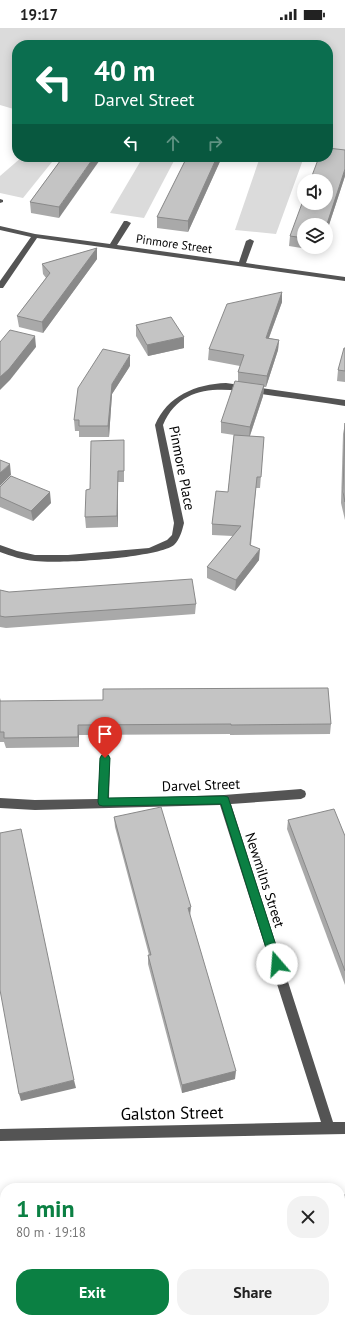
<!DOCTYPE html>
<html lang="en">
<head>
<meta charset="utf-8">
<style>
  :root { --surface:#fff; --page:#f2f2f2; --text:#222; --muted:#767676; --accent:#0b8043 }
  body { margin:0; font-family:"PT Sans",sans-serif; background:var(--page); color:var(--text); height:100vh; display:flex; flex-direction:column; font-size:15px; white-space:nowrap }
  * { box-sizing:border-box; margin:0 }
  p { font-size:13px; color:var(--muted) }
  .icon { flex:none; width:22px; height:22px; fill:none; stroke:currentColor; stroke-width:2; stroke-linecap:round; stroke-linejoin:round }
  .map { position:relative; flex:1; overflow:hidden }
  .side { position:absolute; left:0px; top:1155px; width:345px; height:140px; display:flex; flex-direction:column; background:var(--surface); border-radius:16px 16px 0 0; box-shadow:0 2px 10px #0003 }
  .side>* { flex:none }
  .guide { position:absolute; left:12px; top:12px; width:321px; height:122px; border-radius:16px; box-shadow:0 2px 10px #0003; background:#0b6e4f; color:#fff; overflow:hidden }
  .fabs { position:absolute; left:297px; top:146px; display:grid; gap:8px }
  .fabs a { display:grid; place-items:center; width:36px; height:36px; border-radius:50%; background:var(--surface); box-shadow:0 2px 10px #0003; font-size:20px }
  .pin { position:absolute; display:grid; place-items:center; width:34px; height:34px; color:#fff; margin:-41px -17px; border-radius:50% 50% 50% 0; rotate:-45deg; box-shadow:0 0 4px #0007 }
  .pin .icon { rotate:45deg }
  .me { position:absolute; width:44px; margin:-22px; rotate:342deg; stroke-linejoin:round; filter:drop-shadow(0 0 3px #0008) }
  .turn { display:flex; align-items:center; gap:14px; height:84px; padding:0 16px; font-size:18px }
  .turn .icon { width:52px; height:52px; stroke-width:2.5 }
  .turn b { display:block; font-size:28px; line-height:34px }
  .lanes { display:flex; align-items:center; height:38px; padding:0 16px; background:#0003; justify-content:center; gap:20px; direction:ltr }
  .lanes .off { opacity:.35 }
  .round { display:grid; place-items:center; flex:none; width:42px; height:42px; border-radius:16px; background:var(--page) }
  .headline { display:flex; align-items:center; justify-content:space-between; height:68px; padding:0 16px }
  h1 { font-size:24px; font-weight:600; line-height:30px; color:var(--accent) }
  .primary-button { display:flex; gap:8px; margin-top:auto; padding:8px 16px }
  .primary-button a { flex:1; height:46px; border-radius:16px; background:var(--accent); color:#fff; font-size:16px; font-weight:600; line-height:46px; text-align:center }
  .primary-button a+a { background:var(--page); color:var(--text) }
  .status { display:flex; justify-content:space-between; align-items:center; height:28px; padding:0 20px; background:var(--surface); direction:ltr }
  .status svg { height:11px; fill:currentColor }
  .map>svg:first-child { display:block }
  .green { fill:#dbdbdb }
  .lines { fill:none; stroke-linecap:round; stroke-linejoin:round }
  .minor { fill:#545454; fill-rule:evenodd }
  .wall { fill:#a9a9a9 }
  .shaded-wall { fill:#898989 }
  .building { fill:#c4c4c4; stroke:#898989 }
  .route { fill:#0b8043; stroke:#07532c }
  .labels { text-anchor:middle; stroke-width:3.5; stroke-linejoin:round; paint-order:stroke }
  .far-street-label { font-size:12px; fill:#000; stroke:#fff }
  .street-label { font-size:14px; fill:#000; stroke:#fff }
  .near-street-label { font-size:17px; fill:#000; stroke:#fff }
</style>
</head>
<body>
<div class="status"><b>19:17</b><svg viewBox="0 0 49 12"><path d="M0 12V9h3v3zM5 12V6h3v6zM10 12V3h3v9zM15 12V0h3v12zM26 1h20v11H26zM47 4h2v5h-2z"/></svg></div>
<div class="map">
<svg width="345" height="1295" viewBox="0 0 345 1295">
  <rect width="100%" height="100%" fill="#fff"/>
  <!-- green -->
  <g class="green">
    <polygon points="0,0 345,0 345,131 328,128 328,17 17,17 17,82 0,77"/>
    <polygon points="22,129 56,129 23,170 0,165 0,148"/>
    <polygon points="143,129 176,129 144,190 110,185"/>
    <polygon points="260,129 304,129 276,206 235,202"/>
  </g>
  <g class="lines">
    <!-- minor -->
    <g class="minor">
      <polygon points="0,171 3,172 3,174 0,175"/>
      <polygon points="124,193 127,193 131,195 117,217 239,234 246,213 250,211 254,213 246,235 345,249 345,253 37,210 3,260 0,260 0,253 31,209 0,202 0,198 35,206 110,216"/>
      <path d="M 226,355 L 345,372 L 345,378 C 322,374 298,371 275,368 C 235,362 183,349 163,397 L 184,495 C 182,503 180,511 174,517 C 157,530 59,536 35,533 C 23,532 11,528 0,524 L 0,517 L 17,523 L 35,527 L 68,527 L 149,520 L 167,512 L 172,507 L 174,495 L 155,397 C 167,368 196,356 226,355 Z"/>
      <polygon points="105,726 109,727 110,730 109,771 224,767 301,761 305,763 306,766 305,769 301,771 231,776 333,1094 345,1094 345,1106 0,1113 0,1101 321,1094 220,777 35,782 0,780 0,770 35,772 98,771 100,730 101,727"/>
    </g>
  </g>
  <!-- wall -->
  <g class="wall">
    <polygon points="345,122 345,148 326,206 326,197 304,197 304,219 322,219 320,223 289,218 290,208"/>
    <polygon points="63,129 59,190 31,185 30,174"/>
    <polygon points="187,129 222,129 188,204 157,200 157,189"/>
    <polygon points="97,220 97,231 43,305 19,299 17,288 46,250 43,246 42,236"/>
    <polygon points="282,264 282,274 269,310 279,312 278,322 266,359 264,359 263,368 250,408 264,409 260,460 256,460 251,517 259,532 235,563 207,550 207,539 233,508 212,507 212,496 228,464 234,407 221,405 221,394 238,353 238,344 240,338 208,332 209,321"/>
    <polygon points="136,297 184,320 148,328 136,308"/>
    <polygon points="345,320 345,354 337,353 338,342"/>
    <polygon points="130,338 112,366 109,409 79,409 79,403 75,403 74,392"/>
    <polygon points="345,395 345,492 341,475 343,406"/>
    <polygon points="124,412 124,454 118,454 118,499 86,500 85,489 90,461"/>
    <polygon points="0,459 51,475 33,493 0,479"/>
    <polygon points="0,562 9,564 196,576 195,586 6,600 0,599"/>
    <polygon points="0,670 1,673 331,696 330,706 230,707 230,706 79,707 79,719 6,720 4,714 0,714"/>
    <polygon points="114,789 190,889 235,1051 182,1065 148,936 148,927 149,927 115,799"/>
    <polygon points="288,792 345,808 345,957 287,801"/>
    <rect x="340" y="1167" width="5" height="70"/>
    <rect x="0" y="1175" width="5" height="70"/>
  </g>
  <!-- shaded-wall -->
  <g class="shaded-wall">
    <polygon points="94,129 102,129 59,190 59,179"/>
    <polygon points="217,129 222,129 188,204 188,193"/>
    <polygon points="345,141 345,148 326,206 326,199"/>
    <polygon points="97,220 97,231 43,305 42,294"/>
    <polygon points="282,264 282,274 265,320 266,310"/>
    <polygon points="35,308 36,319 10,352 0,362 0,349"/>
    <polygon points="184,309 184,320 148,328 147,317"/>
    <polygon points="279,312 278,322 266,359 267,348"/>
    <polygon points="130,327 130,338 112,366 109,409 108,398 112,356"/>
    <polygon points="264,357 263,368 249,410 250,399"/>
    <polygon points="10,436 11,447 0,458 0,445"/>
    <polygon points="118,443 118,499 117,488"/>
    <polygon points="50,464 51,475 33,493 31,483"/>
    <polygon points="260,521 259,532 235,563 236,552"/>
    <polygon points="78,697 79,707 79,719 78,709"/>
    <polygon points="191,879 190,888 188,880"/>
    <polygon points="236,1043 235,1051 182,1065 182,1057"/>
    <polygon points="74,1052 76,1060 21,1073 19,1066"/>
  </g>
  <!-- building -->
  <g class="building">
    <polygon points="328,120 345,122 345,141 326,199 326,197 304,197 304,210 290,208 304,170 304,175 326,175 326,153 310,153 319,129 328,129"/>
    <polygon points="63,129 94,129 59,179 30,174"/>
    <polygon points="187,129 217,129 188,193 157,189"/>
    <polygon points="97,220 42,294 17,288 50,245 42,236"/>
    <polygon points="282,264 266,310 279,312 267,348 238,344 244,327 209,321 227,276"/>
    <polygon points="171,289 184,309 147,317 136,297"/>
    <polygon points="10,302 35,308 9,341 0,349 0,314"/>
    <polygon points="344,320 345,320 345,343 338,342"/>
    <polygon points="103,321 130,327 112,356 108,398 79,398 79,392 74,392 78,360"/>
    <polygon points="235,353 264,357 250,399 221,394"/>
    <polygon points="345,395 345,474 343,464"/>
    <polygon points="234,407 264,409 261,449 257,449 250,517 260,521 236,552 207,539 241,498 212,496 216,463 228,464"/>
    <polygon points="124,412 124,443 118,443 117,488 85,489 86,462 90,461 91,413"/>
    <polygon points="0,432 10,436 0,445"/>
    <polygon points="11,448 50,464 31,483 0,469 0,459"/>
    <polygon points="192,551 196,576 5,589 0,588 0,562 9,564"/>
    <polygon points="328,660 331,696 231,697 231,696 78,697 78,709 4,710 4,704 0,704 0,673 103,672 103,661"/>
    <polygon points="161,779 191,879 188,880 236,1043 182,1057 148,927 151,927 114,789"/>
    <polygon points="334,781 345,808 345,943 288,792"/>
    <polygon points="21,801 74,1052 19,1066 0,962 0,805"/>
    <rect x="340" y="1167" width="5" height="64"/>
    <rect x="0" y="1175" width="5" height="64"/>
  </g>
  <!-- route -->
  <polygon class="route" points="105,726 108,727 110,730 108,770 224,768 228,769 282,936 281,940 277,941 273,940 271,936 221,776 103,778 99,777 98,774 100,730 102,727"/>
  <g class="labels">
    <!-- far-street labels -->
    <g class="far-street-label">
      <text transform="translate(174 216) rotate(8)" y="4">Pinmore Street</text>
    </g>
    <!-- street labels -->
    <g class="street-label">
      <text transform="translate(182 440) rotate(79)" y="5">Pinmore Place</text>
      <text transform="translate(201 757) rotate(-2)" y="5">Darvel Street</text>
      <text transform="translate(265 852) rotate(72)" y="5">Newmilns Street</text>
    </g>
    <!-- near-street labels -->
    <g class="near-street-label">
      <text transform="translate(172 1085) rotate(-1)" y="6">Galston Street</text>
    </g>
  </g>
</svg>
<div class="fabs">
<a><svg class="icon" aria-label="sound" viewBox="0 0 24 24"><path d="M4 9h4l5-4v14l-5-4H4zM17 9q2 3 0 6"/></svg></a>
<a><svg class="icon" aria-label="layers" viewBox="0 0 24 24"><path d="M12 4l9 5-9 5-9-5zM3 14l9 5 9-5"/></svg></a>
</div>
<div class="pin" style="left:105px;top:730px;background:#d93025"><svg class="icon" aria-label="arrive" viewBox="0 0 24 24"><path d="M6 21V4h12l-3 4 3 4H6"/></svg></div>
<svg class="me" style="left:277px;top:936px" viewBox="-20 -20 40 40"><circle r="19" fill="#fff"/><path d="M0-13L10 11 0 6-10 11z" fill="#0b8043"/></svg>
<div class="guide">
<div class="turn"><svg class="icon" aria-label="left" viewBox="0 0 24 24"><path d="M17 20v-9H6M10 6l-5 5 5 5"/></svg><div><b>40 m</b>Darvel Street</div></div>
<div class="lanes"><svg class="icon" aria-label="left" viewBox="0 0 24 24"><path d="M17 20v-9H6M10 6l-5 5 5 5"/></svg><svg class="icon off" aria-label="ahead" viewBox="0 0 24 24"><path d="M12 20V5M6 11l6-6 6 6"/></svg><svg class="icon off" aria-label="right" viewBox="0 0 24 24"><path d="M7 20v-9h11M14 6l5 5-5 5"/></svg></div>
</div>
<section class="side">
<div class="headline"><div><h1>1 min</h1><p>80 m · 19:18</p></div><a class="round"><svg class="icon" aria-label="close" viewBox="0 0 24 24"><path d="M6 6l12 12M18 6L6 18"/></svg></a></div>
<div class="primary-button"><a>Exit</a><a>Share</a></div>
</section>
</div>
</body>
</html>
